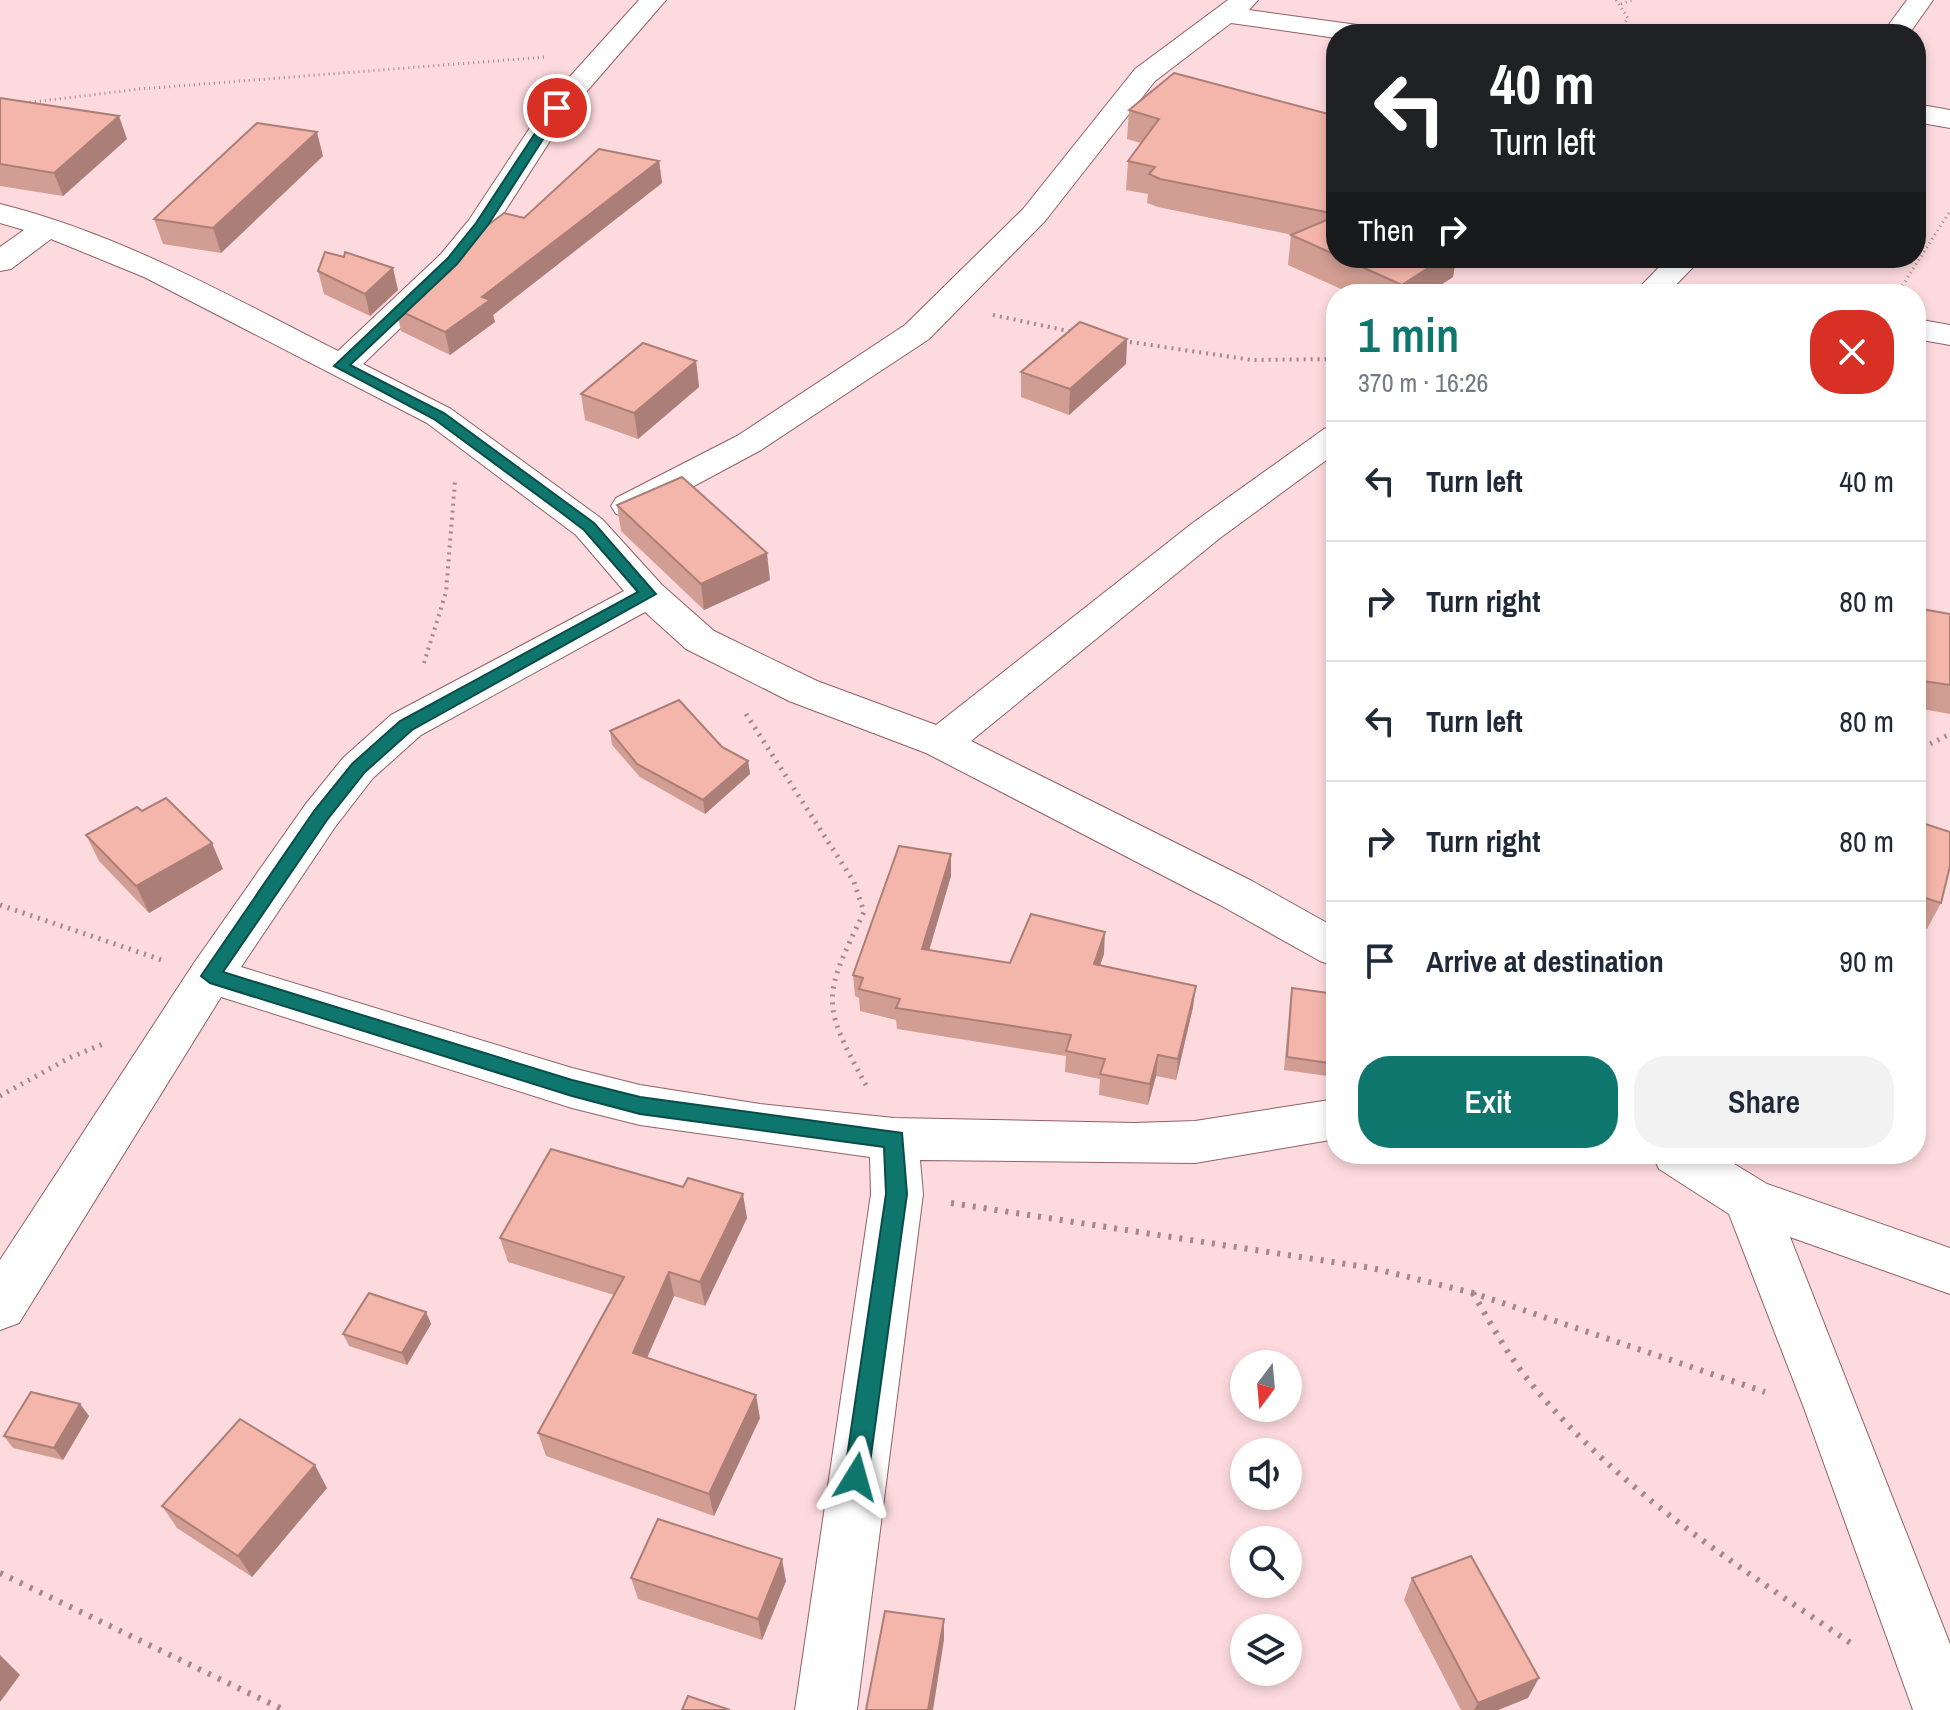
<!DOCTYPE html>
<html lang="en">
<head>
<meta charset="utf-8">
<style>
  :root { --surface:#fff; --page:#f2f2f3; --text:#1f2937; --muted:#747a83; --line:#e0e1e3; --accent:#0f766e }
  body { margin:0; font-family:"Archivo Narrow",sans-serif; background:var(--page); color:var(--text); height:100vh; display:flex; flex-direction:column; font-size:30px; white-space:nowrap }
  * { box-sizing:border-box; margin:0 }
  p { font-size:26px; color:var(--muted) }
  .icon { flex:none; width:44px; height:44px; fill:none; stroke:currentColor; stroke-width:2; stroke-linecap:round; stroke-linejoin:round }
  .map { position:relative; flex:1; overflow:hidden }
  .panel { position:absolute; left:1326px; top:284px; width:600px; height:880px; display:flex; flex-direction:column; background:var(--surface); border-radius:32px; box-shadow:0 4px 12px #0003 }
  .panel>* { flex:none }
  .hud { position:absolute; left:1326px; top:24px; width:600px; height:244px; border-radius:32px; box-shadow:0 4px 12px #0003; background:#202124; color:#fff; overflow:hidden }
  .needle { width:52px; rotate:196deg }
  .buttons { position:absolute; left:1230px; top:1350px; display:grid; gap:16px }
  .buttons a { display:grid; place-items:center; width:72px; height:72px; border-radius:50%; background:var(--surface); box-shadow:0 4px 12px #0003; font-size:40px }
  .pin { position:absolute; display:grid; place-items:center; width:68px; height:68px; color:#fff; margin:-34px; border:4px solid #fff; border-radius:50%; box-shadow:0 2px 8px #0007 }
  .me { position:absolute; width:88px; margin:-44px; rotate:8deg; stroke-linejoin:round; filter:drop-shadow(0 0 6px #0008) }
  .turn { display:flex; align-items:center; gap:28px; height:168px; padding:0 32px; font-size:36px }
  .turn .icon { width:104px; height:104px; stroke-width:2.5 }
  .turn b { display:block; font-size:56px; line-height:68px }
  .then { display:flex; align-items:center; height:76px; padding:0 32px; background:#0003; gap:16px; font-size:30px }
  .round { display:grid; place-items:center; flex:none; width:84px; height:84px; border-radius:32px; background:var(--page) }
  .summary { display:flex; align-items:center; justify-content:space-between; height:136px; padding:0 32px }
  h1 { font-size:48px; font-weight:600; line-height:60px; color:var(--accent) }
  .action { display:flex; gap:16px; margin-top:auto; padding:16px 32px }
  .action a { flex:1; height:92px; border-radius:32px; background:var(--accent); color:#fff; font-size:32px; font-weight:600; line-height:92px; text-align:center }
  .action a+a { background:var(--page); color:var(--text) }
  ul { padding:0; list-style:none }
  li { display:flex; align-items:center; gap:24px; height:120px; padding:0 32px; border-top:2px solid var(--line) }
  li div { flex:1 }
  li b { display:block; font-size:30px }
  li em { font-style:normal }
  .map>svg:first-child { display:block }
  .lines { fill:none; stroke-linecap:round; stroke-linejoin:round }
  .street-casing { stroke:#926066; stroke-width:2 }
  .path-far3 { stroke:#a4878a; stroke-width:3; stroke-dasharray:1 4; stroke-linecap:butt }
  .path-far2 { stroke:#a4878a; stroke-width:4; stroke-dasharray:2 5; stroke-linecap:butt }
  .path-far1 { stroke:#a4878a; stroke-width:5; stroke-dasharray:2 6; stroke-linecap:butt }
  .path { stroke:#a4878a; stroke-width:6; stroke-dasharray:3 8; stroke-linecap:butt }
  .street { fill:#fff; fill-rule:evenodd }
  .wall { fill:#d29d92 }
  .shaded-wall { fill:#ab7f77 }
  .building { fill:#f4b6aa; stroke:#ab7f77; stroke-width:2 }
  .route { fill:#0f766e; stroke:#0a4d48; stroke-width:2 }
</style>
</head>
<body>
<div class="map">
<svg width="1950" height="1710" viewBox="0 0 1950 1710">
  <rect width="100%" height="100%" fill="#fddade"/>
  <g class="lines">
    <!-- street casing -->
    <g class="street-casing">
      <g id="street">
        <path d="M 639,0 L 666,0 L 568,113 L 496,225 L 463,268 L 363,364 L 451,409 L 602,519 L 662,585 L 714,631 L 817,681 L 936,725 L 1194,522 L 1324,429 L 1336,425 L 1336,453 L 1220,538 L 971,741 L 1252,881 L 1336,928 L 1336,967 L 1320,961 L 1220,905 L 926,753 L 789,701 L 686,649 L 645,612 L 421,735 L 373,778 L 335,827 L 241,967 L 572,1068 L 640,1085 L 760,1104 L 894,1118 L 1135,1123 L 1195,1121 L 1336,1099 L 1336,1139 L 1195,1163 L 920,1160 L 923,1194 L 857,1710 L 795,1710 L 871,1194 L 870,1157 L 640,1125 L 572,1108 L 221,997 L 19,1323 L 0,1330 L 0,1260 L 194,963 L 305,805 L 343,758 L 391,715 L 624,591 L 576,535 L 427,423 L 144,277 L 51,239 L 11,269 L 0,271 L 0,247 L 24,230 L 0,223 L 0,204 C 120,234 228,295 338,351 L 441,254 L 469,220 L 547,102 Z"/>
        <polygon points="1228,0 1258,0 1249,10 1365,26 1374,28 1378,34 1336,34 1336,38 1231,23 1155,81 1045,221 929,339 761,450 642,514 629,517 616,514 611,506 616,498 737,436 905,325 1023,209 1135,69"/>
        <polygon points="1907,0 1933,0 1909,34 1882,34"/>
        <polygon points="1916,104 1950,110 1950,128 1916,122"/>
        <polygon points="1668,258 1702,258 1667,294 1633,294"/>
        <polygon points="1916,319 1950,325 1950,345 1916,339"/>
        <polygon points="1652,1154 1718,1154 1767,1184 1950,1248 1950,1294 1790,1237 1950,1644 1950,1710 1913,1710 1804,1408 1729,1214 1659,1169"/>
      </g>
    </g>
    <!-- path-far3 -->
    <g class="path-far3">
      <polyline points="1616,0 1628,18 1617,34"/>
      <polyline points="1621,4 1632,0"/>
      <polyline points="25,103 140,89 545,57"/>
      <polyline points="1897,294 1950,211"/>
    </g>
    <!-- path-far2 -->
    <g class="path-far2">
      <polyline points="993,315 1073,332"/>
      <polyline points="1123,341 1252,360 1336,359"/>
      <polyline points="424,663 446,592 455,481"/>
    </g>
    <!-- path-far1 -->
    <g class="path-far1">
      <path d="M 746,714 L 854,882 L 864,912 C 823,997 820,1002 866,1085"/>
      <polyline points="1916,751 1950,734"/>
      <polyline points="0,905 162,960"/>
      <polyline points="0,1096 69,1058 103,1044"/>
    </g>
    <!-- path -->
    <g class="path">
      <polyline points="951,1203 1372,1268 1473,1293 1765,1392"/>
      <path d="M 1473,1293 C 1489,1321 1505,1350 1525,1376 C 1614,1488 1738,1566 1855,1646"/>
      <polyline points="0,1573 284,1710"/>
    </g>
    <!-- street -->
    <use href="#street" class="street"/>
  </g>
  <!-- wall -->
  <g class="wall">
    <polygon points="0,98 127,139 63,196 0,186"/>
    <polygon points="1129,110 1336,116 1336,258 1456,258 1453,277 1427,294 1352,294 1288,265 1291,235 1293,235 1158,207 1147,203 1148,194 1126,190 1128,161 1141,143 1127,139"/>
    <polygon points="323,156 221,253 163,244 154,219"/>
    <polygon points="659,161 662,183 493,315 495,322 450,355 401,331 396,309 524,218"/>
    <polygon points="318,271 398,290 370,316 324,294"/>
    <polygon points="1127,339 1126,364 1069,415 1021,397 1021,372"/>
    <polygon points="696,361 699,387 638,439 585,420 581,394"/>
    <polygon points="617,505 770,580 704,610 621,531"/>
    <polygon points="1916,608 1950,614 1950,714 1916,708"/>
    <polygon points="610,731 722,747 748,761 750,774 705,814 640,777 612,745"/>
    <polygon points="1916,821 1941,903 1927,929 1916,926"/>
    <polygon points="86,835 223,869 149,913 99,861"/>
    <polygon points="951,876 929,950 1010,963 1104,954 1100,965 1193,1007 1176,1080 1156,1076 1148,1105 1099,1095 1100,1079 1065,1072 1066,1056 897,1029 896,1020 860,1011 859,998 855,996 853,975"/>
    <polygon points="1292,988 1336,994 1335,1077 1284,1070 1290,1002"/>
    <polygon points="747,1218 705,1306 674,1296 647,1358 760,1418 714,1516 546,1456 538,1433 614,1295 508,1262 500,1238"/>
    <polygon points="426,1312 431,1324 407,1365 349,1346 343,1334"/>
    <polygon points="80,1404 89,1416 63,1460 13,1448 4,1436"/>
    <polygon points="327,1488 252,1577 177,1528 162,1506"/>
    <polygon points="631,1578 786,1581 762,1640 638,1599"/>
    <polygon points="1412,1578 1528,1698 1498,1710 1461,1710 1404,1600"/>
  </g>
  <!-- shaded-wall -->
  <g class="shaded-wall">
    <polygon points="119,116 127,139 63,196 54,173"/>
    <polygon points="317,132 323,156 221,253 213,228"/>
    <polygon points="659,161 662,183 493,315 495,322 450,355 445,332 482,297"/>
    <polygon points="1443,258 1456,258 1453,277 1427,294 1400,294 1402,285"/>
    <polygon points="393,268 398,290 370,316 365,294"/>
    <polygon points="1127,339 1126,364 1069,415 1070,389"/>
    <polygon points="696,361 699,387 638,439 634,413"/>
    <polygon points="767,553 770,580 704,610 701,584"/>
    <polygon points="748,761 750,774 705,814 703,800"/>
    <polygon points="212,843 223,869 149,913 136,886"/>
    <polygon points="951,854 951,876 923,971 922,949"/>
    <polygon points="1105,932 1104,954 1093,985 1094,964"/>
    <polygon points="1196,986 1193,1007 1176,1080 1178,1059"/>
    <polygon points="1158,1055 1156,1076 1148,1105 1150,1084"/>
    <polygon points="743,1194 747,1218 705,1306 700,1282"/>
    <polygon points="669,1272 674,1296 639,1376 633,1353"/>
    <polygon points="426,1312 431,1324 407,1365 402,1353"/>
    <polygon points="756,1395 760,1418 714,1516 709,1494"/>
    <polygon points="80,1404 89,1416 63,1460 54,1448"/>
    <polygon points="315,1465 327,1488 252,1577 238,1556"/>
    <polygon points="782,1559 786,1581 762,1640 758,1619"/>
    <polygon points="944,1619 944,1640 933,1710 928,1710"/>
    <polygon points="0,1655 20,1675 0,1702"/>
    <polygon points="1539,1678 1528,1698 1498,1710 1474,1710 1478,1703"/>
  </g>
  <!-- building -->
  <g class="building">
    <polygon points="1174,73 1336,116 1336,214 1160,179 1149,174 1155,167 1128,161 1159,119 1129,110"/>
    <polygon points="0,98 119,116 54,173 0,164"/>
    <polygon points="257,123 317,132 213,228 154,219"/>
    <polygon points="599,149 659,161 482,297 490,300 445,332 396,309 465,242 504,213 524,218"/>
    <polygon points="1336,216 1336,255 1291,235"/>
    <polygon points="325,252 344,257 345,252 393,268 365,294 318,271"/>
    <polygon points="1342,258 1443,258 1402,285"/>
    <polygon points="1080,322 1127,339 1070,389 1021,372"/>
    <polygon points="643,343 696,361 634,413 581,394"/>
    <polygon points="682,477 767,553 701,584 617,505"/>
    <polygon points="1916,608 1950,614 1950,685 1916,680"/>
    <polygon points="679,700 722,747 748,761 703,800 637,764 610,731"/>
    <polygon points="166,798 212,843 136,886 86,835 137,807 142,811"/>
    <polygon points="1916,821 1950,832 1950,866 1941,903 1916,895"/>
    <polygon points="899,846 951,854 922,949 1010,963 1031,914 1105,932 1094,964 1196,986 1178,1059 1158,1055 1150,1084 1100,1074 1105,1059 1066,1051 1071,1035 896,1008 900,999 859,989 863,978 853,975"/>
    <polygon points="1292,988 1336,994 1336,1064 1287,1057"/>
    <polygon points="551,1149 683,1187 688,1178 743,1194 700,1282 669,1272 633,1353 756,1395 709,1494 538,1433 624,1277 500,1238"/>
    <polygon points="369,1293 426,1312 402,1353 343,1334"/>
    <polygon points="31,1392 80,1404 54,1448 4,1436"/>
    <polygon points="240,1419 315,1465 238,1556 162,1506"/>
    <polygon points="658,1519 782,1559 758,1619 631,1578"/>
    <polygon points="1471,1556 1539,1678 1478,1703 1412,1578"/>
    <polygon points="885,1611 944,1619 928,1710 866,1710"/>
    <polygon points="688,1696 730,1710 682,1710"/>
  </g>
  <!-- route -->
  <polygon class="route" points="553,106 563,108 488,225 457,264 350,365 444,413 594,523 656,594 412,730 365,772 327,820 223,972 572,1080 640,1097 902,1133 907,1194 868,1477 865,1485 856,1488 848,1485 844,1477 886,1194 884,1147 640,1114 572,1096 210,983 201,976 314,811 352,764 400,721 638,592 584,530 559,511 434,419 334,366 448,258 476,223"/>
</svg>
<div class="buttons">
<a><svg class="needle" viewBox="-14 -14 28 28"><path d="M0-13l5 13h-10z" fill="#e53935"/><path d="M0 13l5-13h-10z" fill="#747a83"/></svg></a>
<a><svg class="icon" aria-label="sound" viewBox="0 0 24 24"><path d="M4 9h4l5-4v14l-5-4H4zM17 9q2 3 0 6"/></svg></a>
<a><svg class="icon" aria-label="search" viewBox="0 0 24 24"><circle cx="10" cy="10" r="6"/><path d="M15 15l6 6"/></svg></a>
<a><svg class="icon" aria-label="layers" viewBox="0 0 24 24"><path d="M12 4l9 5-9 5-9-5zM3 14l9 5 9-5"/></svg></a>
</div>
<div class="pin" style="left:557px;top:108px;background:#d93025"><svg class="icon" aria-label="arrive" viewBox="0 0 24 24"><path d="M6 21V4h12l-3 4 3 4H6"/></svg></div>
<svg class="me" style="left:856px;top:1477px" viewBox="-20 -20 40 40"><path d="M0-17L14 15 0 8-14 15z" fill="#0f766e" stroke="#fff" stroke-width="4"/></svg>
<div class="hud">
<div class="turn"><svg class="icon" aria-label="left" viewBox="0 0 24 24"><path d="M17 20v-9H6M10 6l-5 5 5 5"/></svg><div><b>40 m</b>Turn left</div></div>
<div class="then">Then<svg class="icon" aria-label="right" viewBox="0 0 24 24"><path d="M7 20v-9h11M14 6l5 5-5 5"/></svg></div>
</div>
<section class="panel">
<div class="summary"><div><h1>1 min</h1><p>370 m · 16:26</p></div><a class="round" style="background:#d93025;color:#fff"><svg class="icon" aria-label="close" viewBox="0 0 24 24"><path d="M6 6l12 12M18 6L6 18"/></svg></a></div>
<ul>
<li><svg class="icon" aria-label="left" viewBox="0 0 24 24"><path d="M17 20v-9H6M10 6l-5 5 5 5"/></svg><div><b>Turn left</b></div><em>40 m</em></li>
<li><svg class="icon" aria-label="right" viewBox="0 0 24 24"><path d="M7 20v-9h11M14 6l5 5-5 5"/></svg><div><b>Turn right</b></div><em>80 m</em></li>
<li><svg class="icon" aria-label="left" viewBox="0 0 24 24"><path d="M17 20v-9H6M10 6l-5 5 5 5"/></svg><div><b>Turn left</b></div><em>80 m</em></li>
<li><svg class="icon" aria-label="right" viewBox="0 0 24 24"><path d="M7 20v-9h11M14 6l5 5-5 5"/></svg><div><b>Turn right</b></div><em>80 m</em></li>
<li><svg class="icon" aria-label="arrive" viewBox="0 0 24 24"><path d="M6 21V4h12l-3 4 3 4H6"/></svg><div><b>Arrive at destination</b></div><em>90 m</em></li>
</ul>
<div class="action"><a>Exit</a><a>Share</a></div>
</section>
</div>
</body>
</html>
